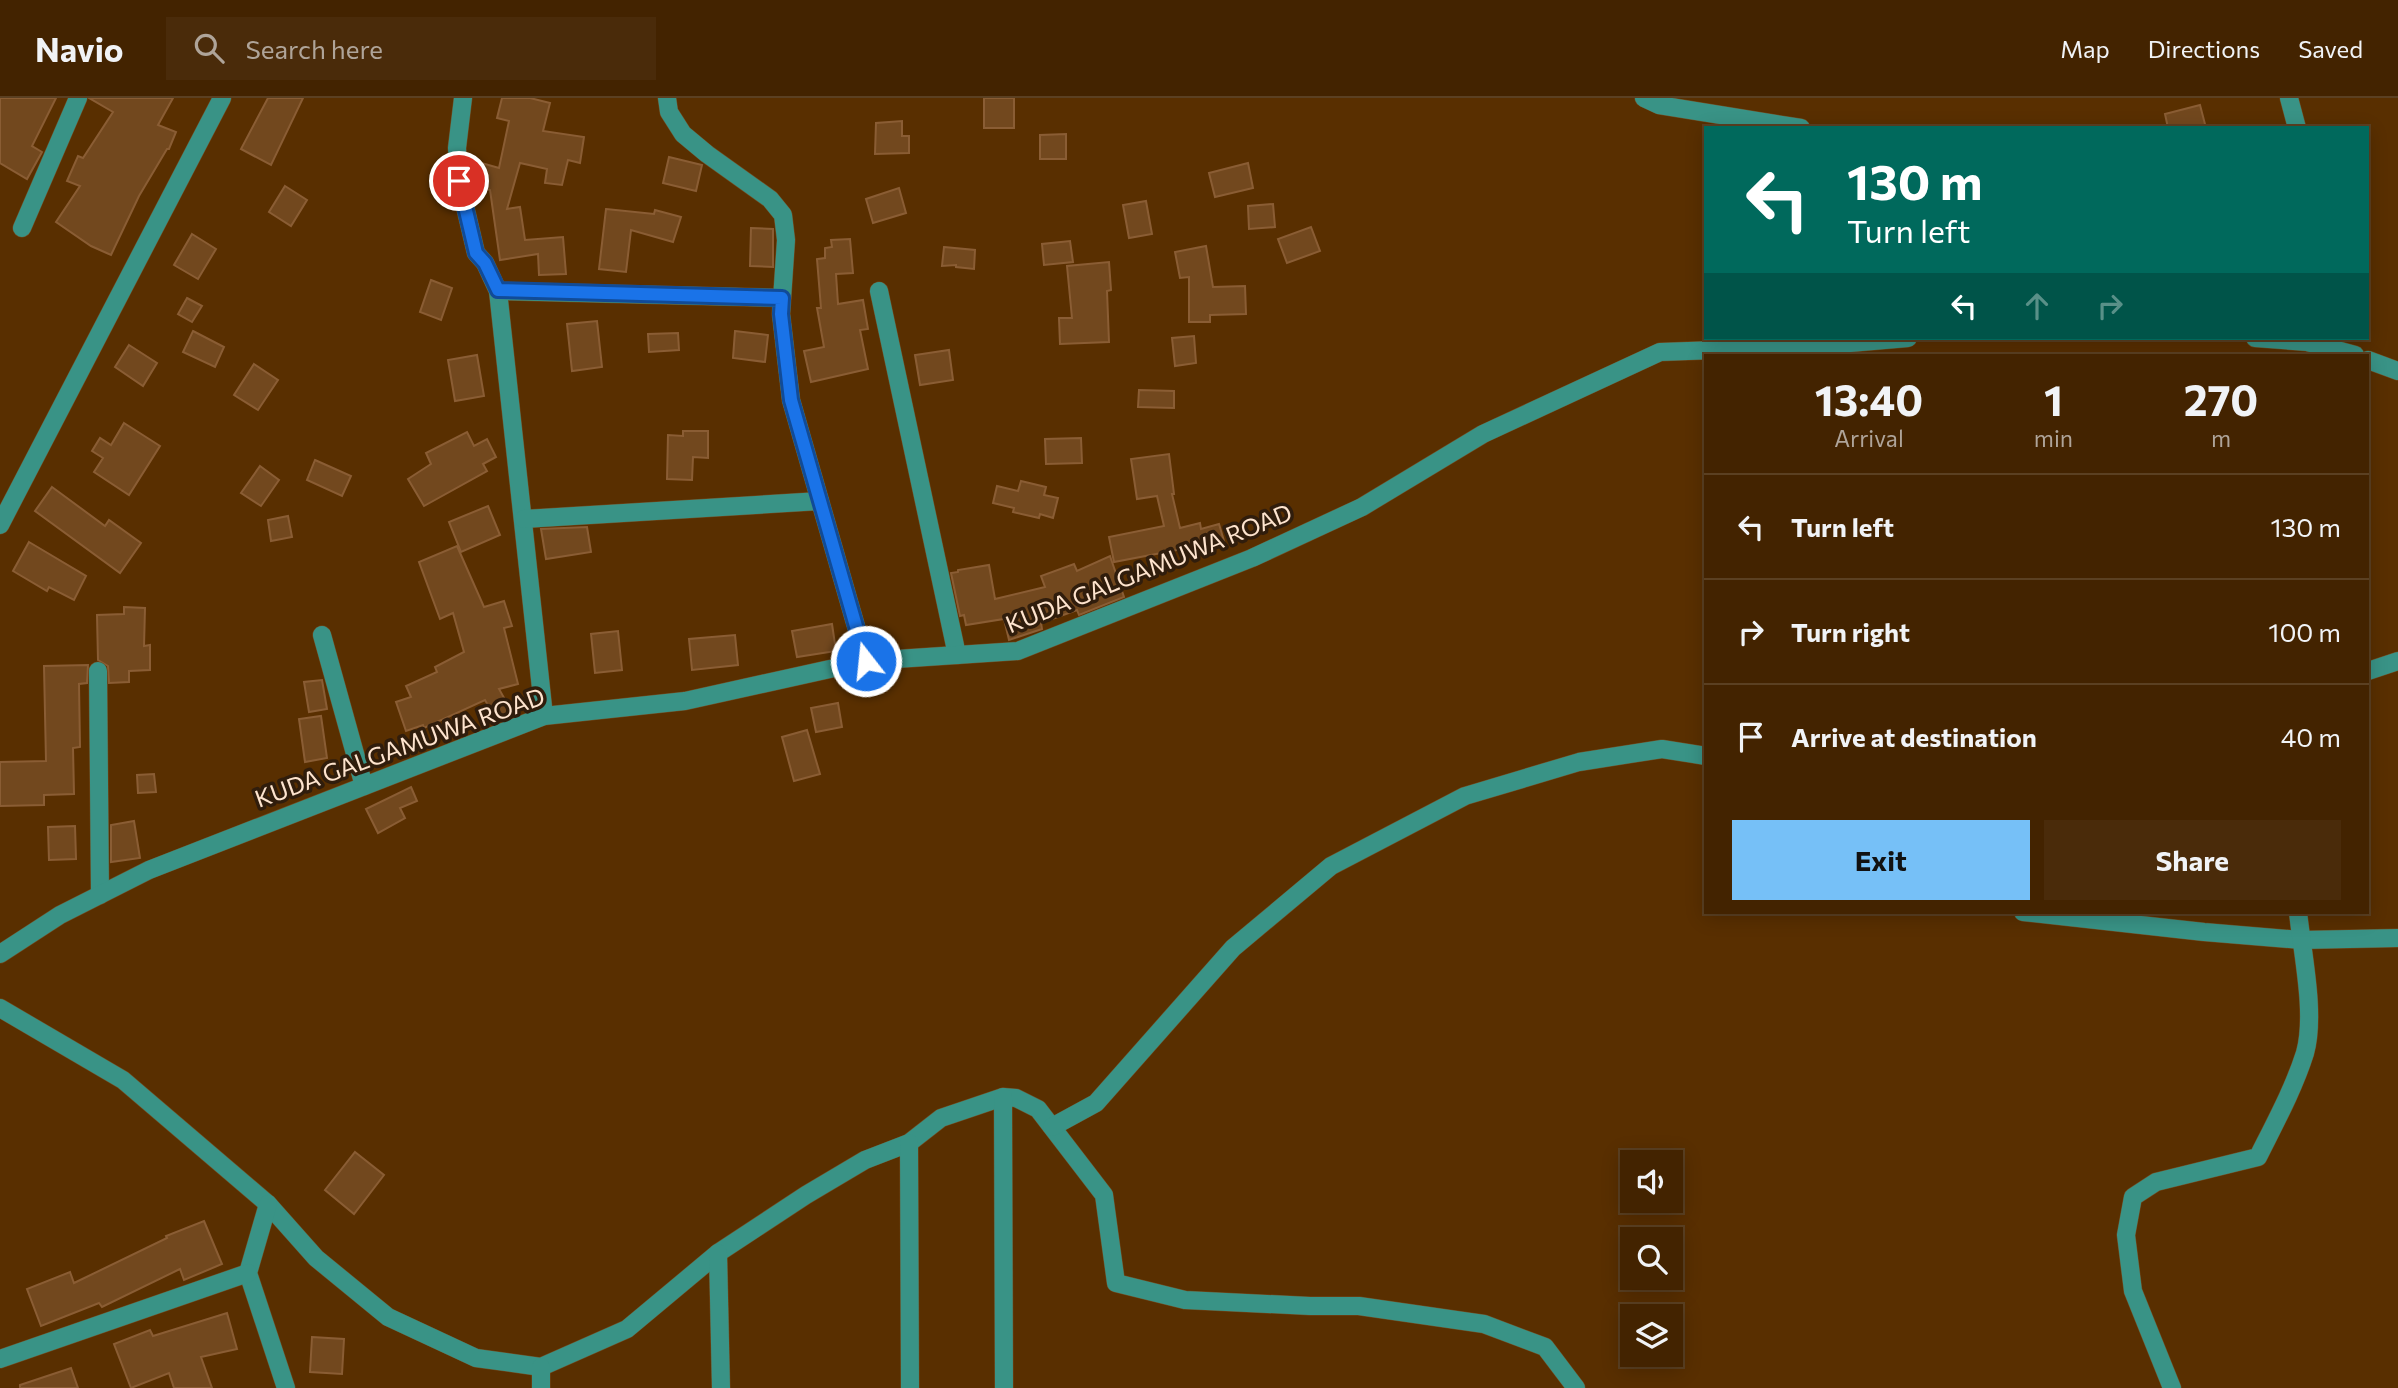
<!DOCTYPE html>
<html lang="en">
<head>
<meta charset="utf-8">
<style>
  :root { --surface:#432300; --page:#4a2b0a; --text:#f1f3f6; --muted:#afa499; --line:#5b4022; --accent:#76c0f7 }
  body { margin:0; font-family:Commissioner,sans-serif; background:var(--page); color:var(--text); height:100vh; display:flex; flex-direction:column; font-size:26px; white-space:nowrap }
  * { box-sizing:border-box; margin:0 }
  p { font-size:23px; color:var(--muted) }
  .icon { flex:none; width:38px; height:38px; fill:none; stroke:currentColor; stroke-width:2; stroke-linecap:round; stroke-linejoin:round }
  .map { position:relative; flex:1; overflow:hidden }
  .details { position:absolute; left:1704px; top:256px; width:665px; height:560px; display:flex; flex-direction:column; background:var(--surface); border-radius:0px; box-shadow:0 4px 18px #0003,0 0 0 2px var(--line) }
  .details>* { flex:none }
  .guide { position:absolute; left:1704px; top:28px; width:665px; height:214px; border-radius:0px; box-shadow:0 4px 18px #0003,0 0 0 2px var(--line); background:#00695c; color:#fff; overflow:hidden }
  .fabs { position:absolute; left:1620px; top:1052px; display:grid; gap:14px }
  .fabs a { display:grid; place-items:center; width:63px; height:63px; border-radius:0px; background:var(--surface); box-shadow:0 4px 18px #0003,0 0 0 2px var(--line); font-size:35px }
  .pin { position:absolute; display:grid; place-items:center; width:60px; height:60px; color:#fff; margin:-30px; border:4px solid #fff; border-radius:50%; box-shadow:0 2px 7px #0007 }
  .me { position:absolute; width:77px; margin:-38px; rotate:344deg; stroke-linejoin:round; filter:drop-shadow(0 0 5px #0008) }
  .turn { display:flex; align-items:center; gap:24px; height:147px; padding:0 28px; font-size:32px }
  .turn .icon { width:91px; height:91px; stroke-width:2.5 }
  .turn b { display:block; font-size:49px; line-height:60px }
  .lanes { display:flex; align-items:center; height:66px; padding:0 28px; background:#0003; justify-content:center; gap:35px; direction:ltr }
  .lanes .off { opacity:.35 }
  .eta { display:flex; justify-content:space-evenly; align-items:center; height:119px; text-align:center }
  .eta b { font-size:42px; font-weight:700; line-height:49px }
  .cta { display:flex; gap:14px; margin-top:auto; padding:14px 28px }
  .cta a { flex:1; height:80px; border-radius:0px; background:var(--accent); color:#111; font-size:28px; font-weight:700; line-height:80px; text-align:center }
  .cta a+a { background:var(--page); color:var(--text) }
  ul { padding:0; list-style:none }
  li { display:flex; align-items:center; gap:21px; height:105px; padding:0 28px; border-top:2px solid var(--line) }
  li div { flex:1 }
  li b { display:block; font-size:26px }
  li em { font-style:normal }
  header { display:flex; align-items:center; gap:42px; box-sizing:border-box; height:98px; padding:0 35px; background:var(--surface); border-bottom:2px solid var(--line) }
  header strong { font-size:33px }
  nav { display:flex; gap:38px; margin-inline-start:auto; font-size:24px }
  .search { width:490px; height:63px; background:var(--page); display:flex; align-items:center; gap:18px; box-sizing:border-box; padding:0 24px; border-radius:0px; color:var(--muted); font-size:26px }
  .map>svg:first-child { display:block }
  .building { fill:#72481e; stroke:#8a5d34; stroke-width:2 }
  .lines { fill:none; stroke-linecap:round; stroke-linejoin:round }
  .minor-casing { stroke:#734c21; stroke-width:19 }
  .minor { stroke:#399386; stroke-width:18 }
  .route-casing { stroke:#114b97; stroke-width:18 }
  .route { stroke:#1a73e8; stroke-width:12 }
  .labels { text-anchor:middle; stroke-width:7; stroke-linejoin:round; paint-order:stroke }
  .street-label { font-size:24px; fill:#fee4ce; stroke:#301d0c }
</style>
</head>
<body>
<header>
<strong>Navio</strong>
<div class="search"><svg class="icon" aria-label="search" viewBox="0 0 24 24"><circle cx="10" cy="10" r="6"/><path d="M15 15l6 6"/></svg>Search here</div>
<nav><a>Map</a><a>Directions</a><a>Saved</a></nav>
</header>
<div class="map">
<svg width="2398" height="1290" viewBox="0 0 2398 1290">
  <rect width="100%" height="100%" fill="#592f00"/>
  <!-- building -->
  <g class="building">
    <polygon points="0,0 56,0 32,48 42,54 27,81 0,65"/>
    <polygon points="89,0 173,0 158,27 176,34 169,51 167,51 139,98 111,157 91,148 56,124 80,88 67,83 78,58 83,60 113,14"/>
    <polygon points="268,0 303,0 271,67 241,51"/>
    <polygon points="502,0 530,0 550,5 543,33 584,39 580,65 568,62 562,87 545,85 547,71 520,65 507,111 520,109 525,142 563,139 566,176 539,177 538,156 500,162 490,92 472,86 478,64 499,70 509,23 497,20"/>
    <rect x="984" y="0" width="30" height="30"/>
    <polygon points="2200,7 2206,30 2168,30 2165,16"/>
    <polygon points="902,23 902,38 909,38 909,55 875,56 876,25"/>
    <polygon points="1066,36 1066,61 1040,61 1040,37"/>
    <polygon points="669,59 702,67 696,93 663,85"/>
    <polygon points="1248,65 1253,90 1215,99 1209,75"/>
    <polygon points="285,88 307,102 291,128 269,114"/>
    <polygon points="899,90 906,115 873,125 866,101"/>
    <polygon points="1146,103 1152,136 1129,140 1123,107"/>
    <polygon points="1273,106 1275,129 1249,131 1248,108"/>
    <polygon points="606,111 654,116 655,112 681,119 673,144 631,132 626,174 599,171"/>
    <polygon points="1311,129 1320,153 1287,165 1278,141"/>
    <polygon points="751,130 773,131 773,169 750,168"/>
    <polygon points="192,136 216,151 198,181 174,167"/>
    <polygon points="850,141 853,175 836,176 838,206 863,202 868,231 860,232 868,271 811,284 804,253 824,249 817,210 821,210 817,161 825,160 825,150 832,149 831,142"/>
    <polygon points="1070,143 1073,164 1044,167 1042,146"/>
    <polygon points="1206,148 1213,189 1245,188 1246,216 1210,217 1210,224 1189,224 1189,179 1180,180 1175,154"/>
    <polygon points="944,149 975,152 974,171 956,169 956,167 942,168"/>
    <polygon points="1109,164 1111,192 1107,193 1109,244 1060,246 1059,220 1072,220 1067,168"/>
    <polygon points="431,182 452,190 441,222 420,214"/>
    <polygon points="187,200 202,208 192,224 178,216"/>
    <polygon points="597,223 602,269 572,273 567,226"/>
    <polygon points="193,233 224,249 215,269 183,254"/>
    <polygon points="735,233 768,237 765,264 733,260"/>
    <polygon points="678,235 679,252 649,254 648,236"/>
    <polygon points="1194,238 1196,265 1175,268 1172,240"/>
    <polygon points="129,247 157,265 143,288 115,269"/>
    <polygon points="949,252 953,282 920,287 915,257"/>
    <polygon points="477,257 484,298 455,303 448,262"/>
    <polygon points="254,266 278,282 258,312 234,297"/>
    <polygon points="1139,292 1174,293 1174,310 1138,309"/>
    <polygon points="124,325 160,348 129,397 94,374 103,360 92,353 100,340 111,347"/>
    <polygon points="683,333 708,333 708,360 693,359 692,382 667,381 668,337 683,338"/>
    <polygon points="467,334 474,348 487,341 496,359 483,366 487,373 424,408 408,381 431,366 426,355"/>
    <polygon points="1081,340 1082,365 1046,366 1045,341"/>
    <polygon points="1169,356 1174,396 1172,396 1180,430 1200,425 1201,431 1219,426 1224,443 1114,464 1109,439 1164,428 1157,398 1137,401 1131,361"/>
    <polygon points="315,362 351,378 342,398 307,382"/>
    <polygon points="260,368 279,382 261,408 241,395"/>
    <polygon points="1021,383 1046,389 1044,397 1058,400 1053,420 1040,416 1039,420 1013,414 1014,410 993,405 997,388 1018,393"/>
    <polygon points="52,389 105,428 109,422 141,445 120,475 35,413"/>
    <polygon points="488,408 500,437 461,454 449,424"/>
    <polygon points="288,418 292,439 271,443 268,422"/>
    <polygon points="587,429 591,454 546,461 541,431"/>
    <polygon points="29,444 86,478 74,502 49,489 47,493 13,473"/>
    <polygon points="457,448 484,509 504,503 512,528 504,530 518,586 499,591 512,614 497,623 485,602 424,630 423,627 406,633 396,604 411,599 406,588 437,574 435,569 464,554 453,515 440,521 419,464"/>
    <polygon points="1110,458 1124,499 1079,517 1077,512 1041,525 1042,531 1009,542 1004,521 966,527 964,517 960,518 951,475 958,474 958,472 989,467 995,501 1045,489 1041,478 1074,466 1077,473"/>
    <polygon points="124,509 145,510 144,548 150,547 150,572 129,573 129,584 109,585 108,568 98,562 97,517 124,516"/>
    <polygon points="832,526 836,553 797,559 792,533"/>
    <polygon points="618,533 622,572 595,575 591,536"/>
    <polygon points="735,537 738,567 692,572 689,541"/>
    <polygon points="88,567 87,585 79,586 80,649 73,650 74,696 44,697 44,707 0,708 0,664 46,663 44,568"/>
    <polygon points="322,582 327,611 309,614 304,584"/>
    <polygon points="838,605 842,629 816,634 811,610"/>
    <polygon points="321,618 327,660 305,664 299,621"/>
    <polygon points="807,632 820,676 794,683 782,639"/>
    <polygon points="154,676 156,694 138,695 137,677"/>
    <polygon points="411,689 417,703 400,710 405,720 378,735 366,711"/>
    <polygon points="134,723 140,760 111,764 111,727"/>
    <polygon points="75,728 76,761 49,762 48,729"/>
    <polygon points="355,1054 384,1077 354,1116 325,1092"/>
    <polygon points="204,1123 222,1166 184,1182 180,1171 102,1209 99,1205 41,1228 27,1191 70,1174 74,1185 167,1140 166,1138"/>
    <polygon points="227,1215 237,1251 201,1259 212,1290 174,1290 169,1275 131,1290 114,1246 150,1232 153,1238"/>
    <polygon points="312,1239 344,1241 342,1276 310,1274"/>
    <polygon points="71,1270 78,1290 20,1290 20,1287"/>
  </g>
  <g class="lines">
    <!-- minor casing -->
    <g class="minor-casing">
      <g id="minor">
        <polyline points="463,0 457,50 459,83 476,155 485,165 498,193 544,618"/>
        <polyline points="667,0 669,14 683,36 707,56 770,101 783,117 786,142 781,216 791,302 866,563"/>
        <polyline points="1644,0 1659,7 1801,30"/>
        <polyline points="2289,0 2297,30"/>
        <polyline points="22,130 78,0"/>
        <polyline points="498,193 782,200"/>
        <polyline points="879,193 957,557"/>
        <polyline points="2255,240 2307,244 2355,257"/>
        <polyline points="2368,262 2398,273"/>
        <polyline points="524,421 820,403"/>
        <polyline points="0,427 222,0"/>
        <polyline points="322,537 364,688"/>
        <polyline points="98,573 100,797"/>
        <polyline points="2368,573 2398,563"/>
        <polyline points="2023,814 2204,834 2301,842 2398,840"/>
        <polyline points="0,856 60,817 149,772 544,618 685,603 866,563 1018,553 1252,460 1362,409 1483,336 1660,254 1804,249 1908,240"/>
        <polyline points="0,910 123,982 268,1106 316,1160 388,1219 476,1260 541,1269 627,1231 718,1155 806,1097 865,1062 909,1045 941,1020 1003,999 1016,1000 1038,1011 1104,1097 1116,1185 1185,1202 1310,1208 1359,1208 1484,1226 1545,1249 1576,1290"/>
        <polyline points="1003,999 1004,1290"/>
        <polyline points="1052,1029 1096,1005 1233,850 1331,768 1465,698 1579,664 1662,651 1706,658"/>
        <polyline points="909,1045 910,1290"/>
        <polyline points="268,1106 248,1175 286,1290"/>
        <polyline points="718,1155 721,1290"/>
        <polyline points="0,1261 248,1175"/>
        <polyline points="541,1269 541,1290"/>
        <path d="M 2172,1290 L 2133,1193 L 2126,1137 L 2133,1099 L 2156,1084 L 2258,1059 C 2275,1025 2294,990 2305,955 C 2316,916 2302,854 2298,814"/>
      </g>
    </g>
    <!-- minor -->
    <use href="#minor" class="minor"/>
  </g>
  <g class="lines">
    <!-- route casing -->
    <g class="route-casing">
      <polyline id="route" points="459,83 476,155 485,165 498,192 782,200 781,216 791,302 866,563"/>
    </g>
    <!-- route -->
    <use href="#route" class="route"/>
  </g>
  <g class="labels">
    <!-- street labels -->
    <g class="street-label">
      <text transform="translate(1149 471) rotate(-22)" y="8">KUDA GALGAMUWA ROAD</text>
      <text transform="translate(400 650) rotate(-20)" y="8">KUDA GALGAMUWA ROAD</text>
    </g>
  </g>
</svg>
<div class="fabs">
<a><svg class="icon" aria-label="sound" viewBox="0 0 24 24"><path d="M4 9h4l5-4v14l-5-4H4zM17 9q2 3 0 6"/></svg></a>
<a><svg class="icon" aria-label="search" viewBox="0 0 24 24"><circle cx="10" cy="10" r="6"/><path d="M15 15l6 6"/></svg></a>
<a><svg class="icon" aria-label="layers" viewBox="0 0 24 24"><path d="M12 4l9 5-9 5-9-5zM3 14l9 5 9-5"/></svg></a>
</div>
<div class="pin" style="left:459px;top:83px;background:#d93025"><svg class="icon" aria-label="arrive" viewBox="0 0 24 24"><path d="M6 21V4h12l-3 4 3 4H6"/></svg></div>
<svg class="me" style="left:866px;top:563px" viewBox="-20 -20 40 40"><circle r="17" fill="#1a73e8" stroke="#fff" stroke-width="3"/><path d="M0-11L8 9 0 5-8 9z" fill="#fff"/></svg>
<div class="guide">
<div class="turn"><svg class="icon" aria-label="left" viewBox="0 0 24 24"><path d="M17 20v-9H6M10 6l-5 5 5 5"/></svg><div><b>130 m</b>Turn left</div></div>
<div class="lanes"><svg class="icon" aria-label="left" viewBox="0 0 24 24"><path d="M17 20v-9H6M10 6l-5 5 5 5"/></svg><svg class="icon off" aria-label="ahead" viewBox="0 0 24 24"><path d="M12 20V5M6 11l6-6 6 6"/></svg><svg class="icon off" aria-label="right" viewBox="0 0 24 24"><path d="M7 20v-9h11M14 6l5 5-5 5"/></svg></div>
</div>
<section class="details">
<div class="eta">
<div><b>13:40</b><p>Arrival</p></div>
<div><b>1</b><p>min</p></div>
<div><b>270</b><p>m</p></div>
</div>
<ul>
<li><svg class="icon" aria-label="left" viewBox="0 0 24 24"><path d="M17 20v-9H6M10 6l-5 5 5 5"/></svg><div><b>Turn left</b></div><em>130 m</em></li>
<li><svg class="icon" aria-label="right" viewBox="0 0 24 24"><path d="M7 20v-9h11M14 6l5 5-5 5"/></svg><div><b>Turn right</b></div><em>100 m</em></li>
<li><svg class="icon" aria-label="arrive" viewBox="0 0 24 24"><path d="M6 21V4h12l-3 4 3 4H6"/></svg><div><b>Arrive at destination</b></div><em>40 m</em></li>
</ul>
<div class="cta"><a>Exit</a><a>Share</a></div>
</section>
</div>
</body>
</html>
